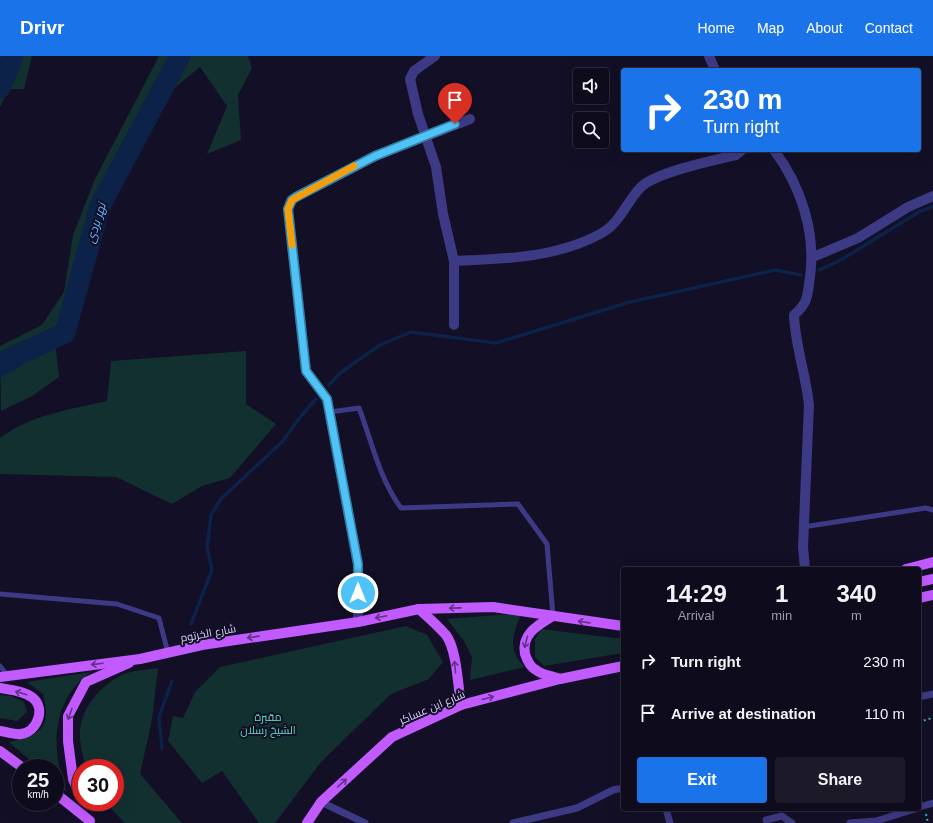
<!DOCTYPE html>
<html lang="en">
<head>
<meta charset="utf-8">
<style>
  :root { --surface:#0e0b1c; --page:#1c1929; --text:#f1f3f6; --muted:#9b9ba3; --line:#2e2b3b; --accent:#1a73e8 }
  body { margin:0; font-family:Arial,Cairo,sans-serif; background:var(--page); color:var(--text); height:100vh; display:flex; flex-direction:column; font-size:15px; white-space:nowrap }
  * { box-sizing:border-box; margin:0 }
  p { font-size:13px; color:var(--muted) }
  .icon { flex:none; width:22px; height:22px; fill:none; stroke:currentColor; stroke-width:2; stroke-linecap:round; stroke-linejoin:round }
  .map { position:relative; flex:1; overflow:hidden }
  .panel { position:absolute; left:621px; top:511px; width:300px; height:244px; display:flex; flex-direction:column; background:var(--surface); border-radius:4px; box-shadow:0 4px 16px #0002,0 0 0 1px var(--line) }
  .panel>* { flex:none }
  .guide { position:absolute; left:621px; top:12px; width:300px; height:84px; border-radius:4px; box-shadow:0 4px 16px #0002,0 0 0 1px var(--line); background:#1a73e8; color:#fff; overflow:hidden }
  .tools { position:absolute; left:573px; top:12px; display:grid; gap:8px }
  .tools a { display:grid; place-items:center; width:36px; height:36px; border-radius:4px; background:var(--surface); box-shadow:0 4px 16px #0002,0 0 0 1px var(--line); font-size:20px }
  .speed { position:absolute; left:12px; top:703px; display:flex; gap:8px; font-size:20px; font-weight:700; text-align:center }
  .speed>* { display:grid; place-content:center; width:52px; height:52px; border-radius:50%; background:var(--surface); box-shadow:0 4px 16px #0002,0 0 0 1px var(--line); line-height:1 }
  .speed small { font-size:10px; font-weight:400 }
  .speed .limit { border:6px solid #d22; background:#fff; color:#111 }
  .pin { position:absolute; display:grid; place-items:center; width:34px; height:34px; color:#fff; margin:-41px -17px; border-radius:50% 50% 50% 0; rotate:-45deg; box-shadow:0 0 4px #0007 }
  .pin .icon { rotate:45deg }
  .me { position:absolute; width:44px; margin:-22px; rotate:0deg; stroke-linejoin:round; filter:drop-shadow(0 0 3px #0008) }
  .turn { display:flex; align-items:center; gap:14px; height:84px; padding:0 16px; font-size:18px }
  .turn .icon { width:52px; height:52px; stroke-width:2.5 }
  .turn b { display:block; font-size:28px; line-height:34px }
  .eta { display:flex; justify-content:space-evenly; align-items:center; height:68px; text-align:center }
  .eta b { font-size:24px; font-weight:800; line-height:28px }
  .action { display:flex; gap:8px; margin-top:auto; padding:8px 16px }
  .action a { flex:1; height:46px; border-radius:4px; background:var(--accent); color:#fff; font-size:16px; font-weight:800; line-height:46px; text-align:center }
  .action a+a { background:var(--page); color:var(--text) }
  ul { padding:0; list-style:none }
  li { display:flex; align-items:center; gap:12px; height:52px; padding:0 16px }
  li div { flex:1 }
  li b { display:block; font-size:15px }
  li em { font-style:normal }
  header { display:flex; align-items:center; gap:24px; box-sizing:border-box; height:56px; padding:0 20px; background:var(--accent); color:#fff }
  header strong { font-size:19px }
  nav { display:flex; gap:22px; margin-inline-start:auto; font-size:14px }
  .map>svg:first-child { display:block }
  .green { fill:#12302f }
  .water { fill:#0c2248 }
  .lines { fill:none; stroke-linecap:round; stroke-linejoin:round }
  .stream { stroke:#0c2248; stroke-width:3.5 }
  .river { stroke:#0c2248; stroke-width:21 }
  .path { stroke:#2fb8b0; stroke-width:2; stroke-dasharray:2 3; stroke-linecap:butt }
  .service { stroke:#3d3a85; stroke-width:5 }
  .pedestrian { stroke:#3d3a85; stroke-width:7 }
  .minor { stroke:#3d3a85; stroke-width:10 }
  .tertiary { stroke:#3d3a85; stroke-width:10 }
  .primary { stroke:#c25bff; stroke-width:10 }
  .oneway { stroke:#623188 }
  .route-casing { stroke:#337fa1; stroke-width:10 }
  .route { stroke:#4fc3f7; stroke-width:7 }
  .slow { stroke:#f59e0b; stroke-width:7 }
  .labels { text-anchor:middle; stroke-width:4; stroke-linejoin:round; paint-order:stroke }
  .street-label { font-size:11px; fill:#d9d4ff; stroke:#130f26 }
  .park-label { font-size:11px; fill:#5fe0c0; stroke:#130f26 }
  .water-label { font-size:12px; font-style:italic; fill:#62b6ff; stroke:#130f26 }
</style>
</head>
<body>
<header>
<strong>Drivr</strong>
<nav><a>Home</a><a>Map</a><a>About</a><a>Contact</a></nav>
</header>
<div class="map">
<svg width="933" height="767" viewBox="0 0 933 767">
  <rect width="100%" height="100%" fill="#130f26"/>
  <!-- green -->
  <g class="green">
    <polygon points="0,0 32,0 24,33 8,33 0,51"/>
    <polygon points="159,0 248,0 252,12 238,39 241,84 207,98 227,50 200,11 167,38 147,80 112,139 97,195 65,264 56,294 59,321 32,340 1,355 0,290 42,269 64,236 73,179 95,123"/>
    <path d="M 246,295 L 246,348 L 276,368 L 230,422 L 202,430 L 172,448 L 116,421 L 0,418 L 0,382 C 30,359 71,353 107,345 L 111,305 Z"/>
    <path d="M 521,557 C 514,578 506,593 525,611 L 470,624 L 472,601 L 464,585 L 447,563 Z"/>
    <polygon points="406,570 427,579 443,606 429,623 391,638 321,706 275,767 259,767 222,715 202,727 168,685 173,660 183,662 195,636 220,611"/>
    <polygon points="541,573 623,583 623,597 544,610 535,601 535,583"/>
    <path d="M 158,612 L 152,664 L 140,718 L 182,767 L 125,767 L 105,746 L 115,746 L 115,712 L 86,712 C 82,697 77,679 82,664 C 88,644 106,626 124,618 C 134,614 147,614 158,612 Z"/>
    <path d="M 91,616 C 51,644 50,693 67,736 L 55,726 L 55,712 L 39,712 L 9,686 C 41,679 52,672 43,638 L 27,626 Z"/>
    <polygon points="0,639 11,640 24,646 27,656 17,665 0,662"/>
  </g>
  <!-- water -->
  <polygon class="water" points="48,285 16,313 0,322 0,307"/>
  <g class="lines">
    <!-- stream -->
    <g class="stream">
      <polyline points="819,214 839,205 919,156 933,150"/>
      <polyline points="329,329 340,317 380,289 411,276 496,287 630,246 775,214 801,219"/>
      <polyline points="191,568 212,514 207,491 211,459 221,443 283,385 301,360 316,343"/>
      <polyline points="162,692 159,661 172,625"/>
    </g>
    <!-- river -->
    <g class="river">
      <polyline points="0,32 13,0"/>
      <polyline points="0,307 65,277 100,150 180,0"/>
    </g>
    <!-- path -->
    <g class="path">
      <polyline points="919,666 932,662"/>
      <polyline points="926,758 928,767"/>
    </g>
    <!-- service -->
    <g class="service">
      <path d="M 330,356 L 359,352 C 372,386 379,422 401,452 L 518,448 L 547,488 L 553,560"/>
      <polyline points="803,471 926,452 933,454"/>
      <polyline points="0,538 117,548 159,562 168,597"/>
      <polyline points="0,610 7,619"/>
    </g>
    <!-- pedestrian -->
    <g class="pedestrian">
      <polyline points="919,641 933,638"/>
      <polyline points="321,746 365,767"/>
      <polyline points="919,751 933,747"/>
      <polyline points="666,753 670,767"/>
      <polyline points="766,764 782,760 792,767"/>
      <polyline points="513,767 577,752 613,734 623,732"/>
      <polyline points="850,767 876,765 915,753"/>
    </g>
    <!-- minor -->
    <g class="minor">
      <polyline points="435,0 414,15 410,23 418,58 436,111 443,158 454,205 454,269"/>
      <polyline points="813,201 858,182 908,151 933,140"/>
      <path d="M 454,205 C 504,203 557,202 602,177 C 620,167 627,145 641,131 C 656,116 714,104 736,99 L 742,94"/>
      <polyline points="358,566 358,509 327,343 306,315 288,153 291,144 296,141 375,100 470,63"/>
    </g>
    <!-- tertiary -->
    <g class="tertiary">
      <polyline points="709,0 715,14"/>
      <path d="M 774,94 C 801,130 816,176 810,221 C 807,240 809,246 794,259 C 795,289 806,319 809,349 L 803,491 L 805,513"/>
    </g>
    <!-- primary -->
    <g class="primary">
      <polyline points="906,513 933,506"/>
      <polyline points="919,526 933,523"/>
      <polyline points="919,542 933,539"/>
      <path d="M 419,553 C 428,561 438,570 446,579 C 457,594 458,631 461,649"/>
      <path d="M 553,560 C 538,569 521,578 525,598 C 527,604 530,611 536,614 C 542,619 552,620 560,623"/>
      <polyline points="0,621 140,603 202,589 358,566 419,553 493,551 623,570"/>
      <path d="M 0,632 C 10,634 25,635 33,642 C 46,653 37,676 21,678 C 15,679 7,676 0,675"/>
      <polyline points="0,695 23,712"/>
      <polyline points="55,737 90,765"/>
      <polyline points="81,742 73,723 68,685 68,660 86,626 129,607"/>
      <polyline points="307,767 321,746 392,681 461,649 560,623 623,610"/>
    </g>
  </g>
  <!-- one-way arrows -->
  <defs><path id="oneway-shaft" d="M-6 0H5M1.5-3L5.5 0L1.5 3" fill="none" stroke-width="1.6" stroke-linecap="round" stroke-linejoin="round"/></defs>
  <g class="oneway">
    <use href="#oneway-shaft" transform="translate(455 552) rotate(179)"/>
    <use href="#oneway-shaft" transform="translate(381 561) rotate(168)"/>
    <use href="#oneway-shaft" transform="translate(584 566) rotate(-172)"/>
    <use href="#oneway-shaft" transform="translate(253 581) rotate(172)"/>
    <use href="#oneway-shaft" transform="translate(526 586) rotate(104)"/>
    <use href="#oneway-shaft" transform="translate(97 608) rotate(173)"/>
    <use href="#oneway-shaft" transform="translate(455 611) rotate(-95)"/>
    <use href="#oneway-shaft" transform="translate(21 637) rotate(-163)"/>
    <use href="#oneway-shaft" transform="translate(488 642) rotate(-15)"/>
    <use href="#oneway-shaft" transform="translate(70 658) rotate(109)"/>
    <use href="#oneway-shaft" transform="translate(342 727) rotate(-42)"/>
  </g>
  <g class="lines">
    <!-- route casing -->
    <g class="route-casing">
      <polyline id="route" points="358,537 358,508 327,343 306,315 288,153 292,144 296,141 375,100 455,68"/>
    </g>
    <!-- route -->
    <use href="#route" class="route"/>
    <!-- slow -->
    <polyline class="slow" points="292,189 288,153 292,144 354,110"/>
  </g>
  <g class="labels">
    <!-- street labels -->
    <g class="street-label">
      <text transform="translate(208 577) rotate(-10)" y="4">شارع الخرتوم</text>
      <text transform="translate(432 651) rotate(-23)" y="4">شارع ابن عساكر</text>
    </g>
    <!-- park labels -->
    <g class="park-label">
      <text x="268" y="665">مقبرة<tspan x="268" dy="13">الشيخ رسلان</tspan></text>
    </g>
    <!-- water labels -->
    <g class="water-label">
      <text transform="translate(96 167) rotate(-73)" y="4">نهر بردى</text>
    </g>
  </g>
</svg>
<div class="tools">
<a><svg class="icon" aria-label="sound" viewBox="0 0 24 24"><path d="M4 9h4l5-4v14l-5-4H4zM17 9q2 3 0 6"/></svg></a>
<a><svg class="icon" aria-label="search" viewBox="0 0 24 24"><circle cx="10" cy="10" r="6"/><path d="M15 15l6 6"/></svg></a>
</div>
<div class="speed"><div>25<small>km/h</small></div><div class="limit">30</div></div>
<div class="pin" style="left:455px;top:68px;background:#d93025"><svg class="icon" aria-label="arrive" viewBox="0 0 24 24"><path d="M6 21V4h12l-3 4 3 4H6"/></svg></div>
<svg class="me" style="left:358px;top:537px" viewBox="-20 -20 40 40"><circle r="17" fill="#4fc3f7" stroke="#fff" stroke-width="3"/><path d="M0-11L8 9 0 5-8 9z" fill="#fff"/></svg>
<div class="guide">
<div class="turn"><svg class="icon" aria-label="right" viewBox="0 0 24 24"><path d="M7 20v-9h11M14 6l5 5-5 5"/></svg><div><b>230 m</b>Turn right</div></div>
</div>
<section class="panel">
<div class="eta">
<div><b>14:29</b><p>Arrival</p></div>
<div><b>1</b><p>min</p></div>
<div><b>340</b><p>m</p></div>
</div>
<ul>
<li><svg class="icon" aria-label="right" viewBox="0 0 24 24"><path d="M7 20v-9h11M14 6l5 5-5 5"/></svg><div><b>Turn right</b></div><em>230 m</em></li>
<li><svg class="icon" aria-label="arrive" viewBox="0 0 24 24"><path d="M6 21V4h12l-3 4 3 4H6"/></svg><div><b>Arrive at destination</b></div><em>110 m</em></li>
</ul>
<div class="action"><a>Exit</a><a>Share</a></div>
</section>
</div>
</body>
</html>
